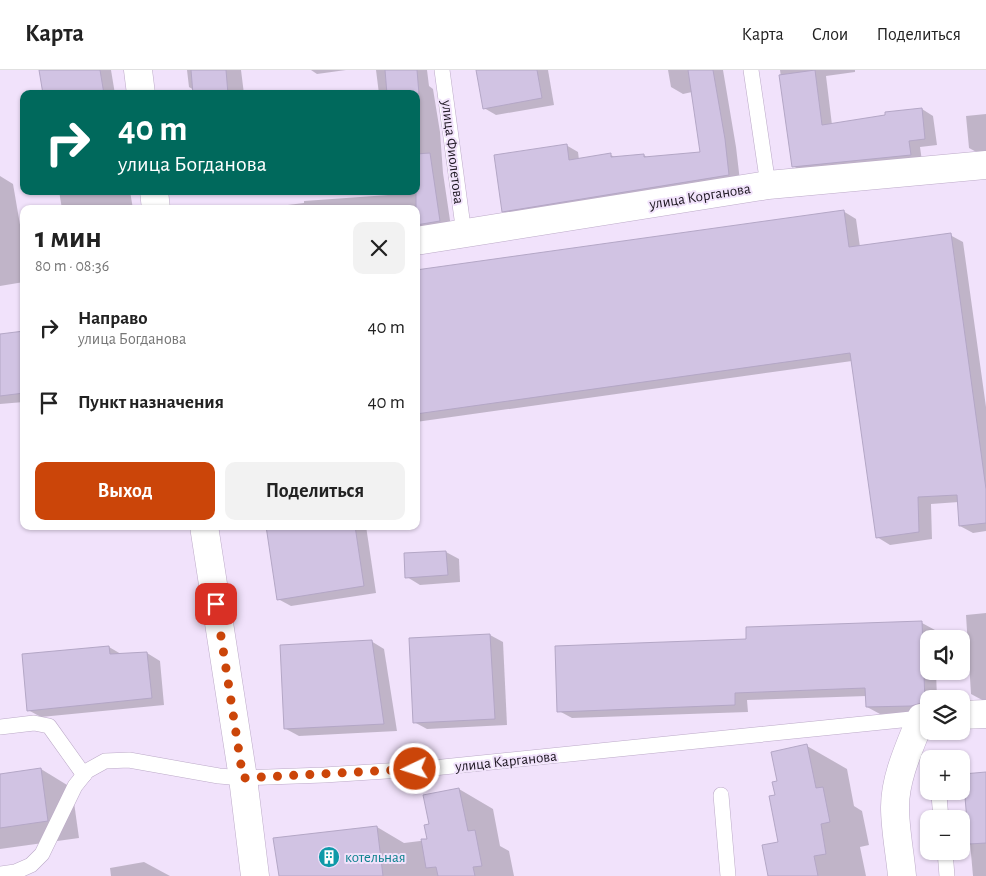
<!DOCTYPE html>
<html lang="ru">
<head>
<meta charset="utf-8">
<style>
  :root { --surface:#fff; --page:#f2f2f2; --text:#222; --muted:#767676; --line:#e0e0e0; --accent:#cb4509 }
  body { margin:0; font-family:"Alegreya Sans",sans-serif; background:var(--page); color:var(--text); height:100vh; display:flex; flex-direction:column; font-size:19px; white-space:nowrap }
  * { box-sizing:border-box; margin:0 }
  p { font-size:16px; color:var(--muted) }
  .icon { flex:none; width:28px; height:28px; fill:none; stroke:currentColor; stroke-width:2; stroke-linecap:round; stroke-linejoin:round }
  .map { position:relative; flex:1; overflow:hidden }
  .drawer { position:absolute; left:20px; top:135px; width:400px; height:325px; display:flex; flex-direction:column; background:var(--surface); border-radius:10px; box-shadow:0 1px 4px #0004 }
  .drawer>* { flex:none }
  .hud { position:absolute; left:20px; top:20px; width:400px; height:105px; border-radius:10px; box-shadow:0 1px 4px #0004; background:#00695c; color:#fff; overflow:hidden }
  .tools { position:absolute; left:920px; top:560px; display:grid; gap:10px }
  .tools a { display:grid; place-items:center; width:50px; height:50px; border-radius:10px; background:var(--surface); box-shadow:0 1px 4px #0004; font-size:25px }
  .pin { position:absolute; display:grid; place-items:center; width:42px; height:42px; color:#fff; margin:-21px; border-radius:10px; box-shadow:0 2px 8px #0006 }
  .me { position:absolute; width:55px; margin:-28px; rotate:266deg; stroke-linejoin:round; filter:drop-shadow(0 0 4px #0008) }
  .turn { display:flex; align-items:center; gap:18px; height:105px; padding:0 15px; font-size:22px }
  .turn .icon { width:65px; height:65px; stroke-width:2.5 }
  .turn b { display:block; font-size:35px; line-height:42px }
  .round { display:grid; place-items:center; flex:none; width:52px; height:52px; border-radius:10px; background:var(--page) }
  .summary { display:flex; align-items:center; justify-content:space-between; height:85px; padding:0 15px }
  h1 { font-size:30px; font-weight:600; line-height:38px }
  .primary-button { display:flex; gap:10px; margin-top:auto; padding:10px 15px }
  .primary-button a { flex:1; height:58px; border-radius:10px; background:var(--accent); color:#fff; font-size:20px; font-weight:600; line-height:58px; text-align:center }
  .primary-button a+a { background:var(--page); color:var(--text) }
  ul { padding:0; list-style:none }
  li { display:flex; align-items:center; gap:15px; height:75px; padding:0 15px }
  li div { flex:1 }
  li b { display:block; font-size:19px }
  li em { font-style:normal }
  header { display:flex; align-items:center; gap:30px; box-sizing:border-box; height:70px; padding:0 25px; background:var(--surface); border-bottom:1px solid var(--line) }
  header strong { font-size:24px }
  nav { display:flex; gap:28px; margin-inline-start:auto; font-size:18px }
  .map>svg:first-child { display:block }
  .shadow { fill:#0003 }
  .building { fill:#d1c3e3; stroke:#b4a7c6 }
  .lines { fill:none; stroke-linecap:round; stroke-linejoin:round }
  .service-casing { stroke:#bcaac8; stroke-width:16 }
  .minor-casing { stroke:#bcaac8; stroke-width:29 }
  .tertiary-casing { stroke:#bcaac8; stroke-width:29 }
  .service { stroke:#fff; stroke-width:15 }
  .minor { stroke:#fff; stroke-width:28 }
  .tertiary { stroke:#fff; stroke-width:28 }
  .route { stroke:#cb4509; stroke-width:9; stroke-dasharray:0 16.2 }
  .labels { text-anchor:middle; stroke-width:4; stroke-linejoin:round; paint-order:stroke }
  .street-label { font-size:15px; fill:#1b151f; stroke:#f1e2fb }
  .culture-label { font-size:15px; fill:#0d838f; stroke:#f1e2fb; text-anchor:start }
</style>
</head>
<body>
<header>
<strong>Карта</strong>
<nav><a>Карта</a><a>Слои</a><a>Поделиться</a></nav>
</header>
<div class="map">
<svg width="986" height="806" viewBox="0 0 986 806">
  <rect width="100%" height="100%" fill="#f1e2fb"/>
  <!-- shadow -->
  <g class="shadow">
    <polygon points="40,0 111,0 115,24 44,24"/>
    <polygon points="187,0 241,0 244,24 194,24 194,20 189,17"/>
    <polygon points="311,0 346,0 317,4"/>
    <polygon points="376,0 427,0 429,16 433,19 440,62 443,103 451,157 416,162 416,139 255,139 304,133 304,131 388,125 388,121 416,121 416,24 379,24"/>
    <polygon points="477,0 548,0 554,35 496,45 484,38"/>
    <polygon points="668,0 723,0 736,77 740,111 514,147 503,141 566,75 578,82 579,90 611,85 616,88 644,85 648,88 701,83 692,22 683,24 671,17"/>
    <polygon points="780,0 855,0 855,2 826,6 832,55 922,39 933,46 937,75 920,77 922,91 805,103 793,96"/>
    <polygon points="986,44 986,85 982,85 969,78 966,46"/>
    <polygon points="0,106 13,114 24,178 24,212 0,216"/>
    <polygon points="59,121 130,121 133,139 62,139"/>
    <polygon points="843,141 856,149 860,177 950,165 963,172 986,337 986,461 973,463 960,456 959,432 931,434 932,469 890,475 877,467 852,291 416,352 416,201"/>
    <polygon points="24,262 24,332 0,334 0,265"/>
    <polygon points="267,456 366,456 376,523 291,536 278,529"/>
    <polygon points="446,482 459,489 460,512 420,515 407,507"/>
    <polygon points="986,543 986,631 984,631 971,624 966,545"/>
    <polygon points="922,553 935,560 935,569 929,569 929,601 936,601 937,629 929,629 929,641 925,643 880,644 867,637 867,626 747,630 748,642 572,648 559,641 748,570"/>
    <polygon points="490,565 503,572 507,655 427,659 414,652 410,569"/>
    <polygon points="371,571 384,579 397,661 299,666 286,659"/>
    <polygon points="109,577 121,584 147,583 160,591 164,635 41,647 28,640"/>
    <polygon points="807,676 847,699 854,736 862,741 869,775 860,777 866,806 770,806 779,773 776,726 778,712"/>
    <polygon points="41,699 72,718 79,768 0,779 0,705"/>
    <polygon points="986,703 986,806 973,806 964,705"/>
    <polygon points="459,719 493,739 500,776 509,781 514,806 281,806 377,757 404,773 428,770 430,755 425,726"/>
    <polygon points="144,792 170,806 111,806 110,798"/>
  </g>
  <!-- building -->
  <g class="building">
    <polygon points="39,0 100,0 104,24 43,24"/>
    <polygon points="191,0 226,0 228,24 193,24"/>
    <polygon points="385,0 417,0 419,24 387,24"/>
    <polygon points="476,0 537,0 542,28 483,39"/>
    <polygon points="688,0 713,0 725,69 729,105 502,142 494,85 567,74 569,90 611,83 611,87 644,84 644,87 700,82"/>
    <polygon points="815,0 822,55 885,45 885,42 922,38 925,69 909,71 911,85 792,97 779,5"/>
    <polygon points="430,83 440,151 416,155 416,84"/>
    <polygon points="844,140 849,177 951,163 986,419 986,453 959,456 957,425 918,427 919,462 876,468 850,283 416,344 416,200"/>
    <polygon points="24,261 24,323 0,326 0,264"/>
    <polygon points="266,456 355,456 364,516 277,530"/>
    <polygon points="446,481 448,505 405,508 404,483"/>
    <polygon points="922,551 925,632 911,636 866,637 865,618 735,623 735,635 557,642 555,576 746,569 746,557"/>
    <polygon points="490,564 495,649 413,653 409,568"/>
    <polygon points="372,570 384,654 284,659 280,575"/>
    <polygon points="109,576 110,584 147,582 152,628 27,641 22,584"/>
    <polygon points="807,674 816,718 823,717 830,752 821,754 826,784 814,786 818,806 768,806 762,775 778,772 769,726 775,725 772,712 777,711 771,682"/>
    <polygon points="41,698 48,751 0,758 0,704"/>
    <polygon points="986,702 986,773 969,774 963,704"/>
    <polygon points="459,718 468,761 475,760 482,796 473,797 475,806 438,806 436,797 426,798 421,769 427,769 424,755 429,754 423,725"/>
    <polygon points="377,756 383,806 279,806 273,768"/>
  </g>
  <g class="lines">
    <!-- service casing -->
    <g class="service-casing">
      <g id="service">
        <polyline points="442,0 464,164"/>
        <polyline points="751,0 768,115"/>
        <polyline points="0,657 34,653 49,656 84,705"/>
        <polyline points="721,725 728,806"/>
        <polyline points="939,725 941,749"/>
        <polyline points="945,781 947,806"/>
        <polyline points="0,804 15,802 31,795 42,784 75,716 87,701 105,691 129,690 219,706 243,708 324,705 433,698 921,648"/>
      </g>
    </g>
    <!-- minor casing -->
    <g class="minor-casing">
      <g id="minor">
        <polyline points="138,0 141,24"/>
        <polyline points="154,121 156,139"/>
        <polyline points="416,171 768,115 986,95"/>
        <polyline points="204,456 243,708 255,806"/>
      </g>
    </g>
    <!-- tertiary casing -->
    <g class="tertiary-casing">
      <g id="tertiary">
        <polyline points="961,645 986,644"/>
        <path d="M 902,806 C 900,783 895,760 895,737 C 895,707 910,676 921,648 L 929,647"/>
      </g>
    </g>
    <!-- service -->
    <use href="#service" class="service"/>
    <!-- minor -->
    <use href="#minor" class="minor"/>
    <!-- tertiary -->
    <use href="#tertiary" class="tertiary"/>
  </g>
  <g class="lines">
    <!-- route -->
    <polyline class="route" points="216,534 243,708 415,699"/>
  </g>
  <!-- icons -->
  <defs>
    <g id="building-disc" transform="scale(1.125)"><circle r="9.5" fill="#0f9aa8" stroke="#f1e2fb"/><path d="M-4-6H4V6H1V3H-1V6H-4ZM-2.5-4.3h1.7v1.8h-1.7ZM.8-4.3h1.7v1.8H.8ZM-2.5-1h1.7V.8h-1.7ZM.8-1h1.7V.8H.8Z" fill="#fff"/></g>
  </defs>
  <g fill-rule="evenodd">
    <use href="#building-disc" x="329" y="787"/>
  </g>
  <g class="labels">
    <!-- street labels -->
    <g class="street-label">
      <text transform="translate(453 82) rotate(83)" y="5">улица Фиолетова</text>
      <text transform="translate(700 126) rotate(-9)" y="5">улица Корганова</text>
      <text transform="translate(506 691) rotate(-6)" y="5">улица Карганова</text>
    </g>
    <!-- culture labels -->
    <g class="culture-label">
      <text x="345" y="792">котельная</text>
    </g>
  </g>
</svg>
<div class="tools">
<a><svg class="icon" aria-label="sound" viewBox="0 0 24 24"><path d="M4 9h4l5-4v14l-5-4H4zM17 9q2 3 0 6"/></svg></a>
<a><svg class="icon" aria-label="layers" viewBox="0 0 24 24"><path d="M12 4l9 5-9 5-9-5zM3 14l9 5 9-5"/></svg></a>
<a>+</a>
<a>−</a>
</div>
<div class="pin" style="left:216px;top:534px;background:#d93025"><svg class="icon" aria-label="arrive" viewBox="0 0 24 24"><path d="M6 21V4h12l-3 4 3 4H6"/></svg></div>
<svg class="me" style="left:415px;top:699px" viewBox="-20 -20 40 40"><circle r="17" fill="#cb4509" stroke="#fff" stroke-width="3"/><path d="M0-11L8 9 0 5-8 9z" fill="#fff"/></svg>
<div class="hud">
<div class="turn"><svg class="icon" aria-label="right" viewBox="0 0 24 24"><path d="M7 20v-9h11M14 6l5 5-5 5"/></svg><div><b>40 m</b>улица Богданова</div></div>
</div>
<section class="drawer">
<div class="summary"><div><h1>1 мин</h1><p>80 m · 08:36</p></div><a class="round"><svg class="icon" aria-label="close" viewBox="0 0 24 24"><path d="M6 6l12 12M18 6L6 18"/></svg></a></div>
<ul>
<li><svg class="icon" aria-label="right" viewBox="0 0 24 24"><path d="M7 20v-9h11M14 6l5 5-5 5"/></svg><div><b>Направо</b><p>улица Богданова</p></div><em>40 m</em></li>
<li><svg class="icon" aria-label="arrive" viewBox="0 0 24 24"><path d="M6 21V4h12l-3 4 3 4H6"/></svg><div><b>Пункт назначения</b></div><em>40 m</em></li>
</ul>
<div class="primary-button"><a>Выход</a><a>Поделиться</a></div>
</section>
</div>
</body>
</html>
